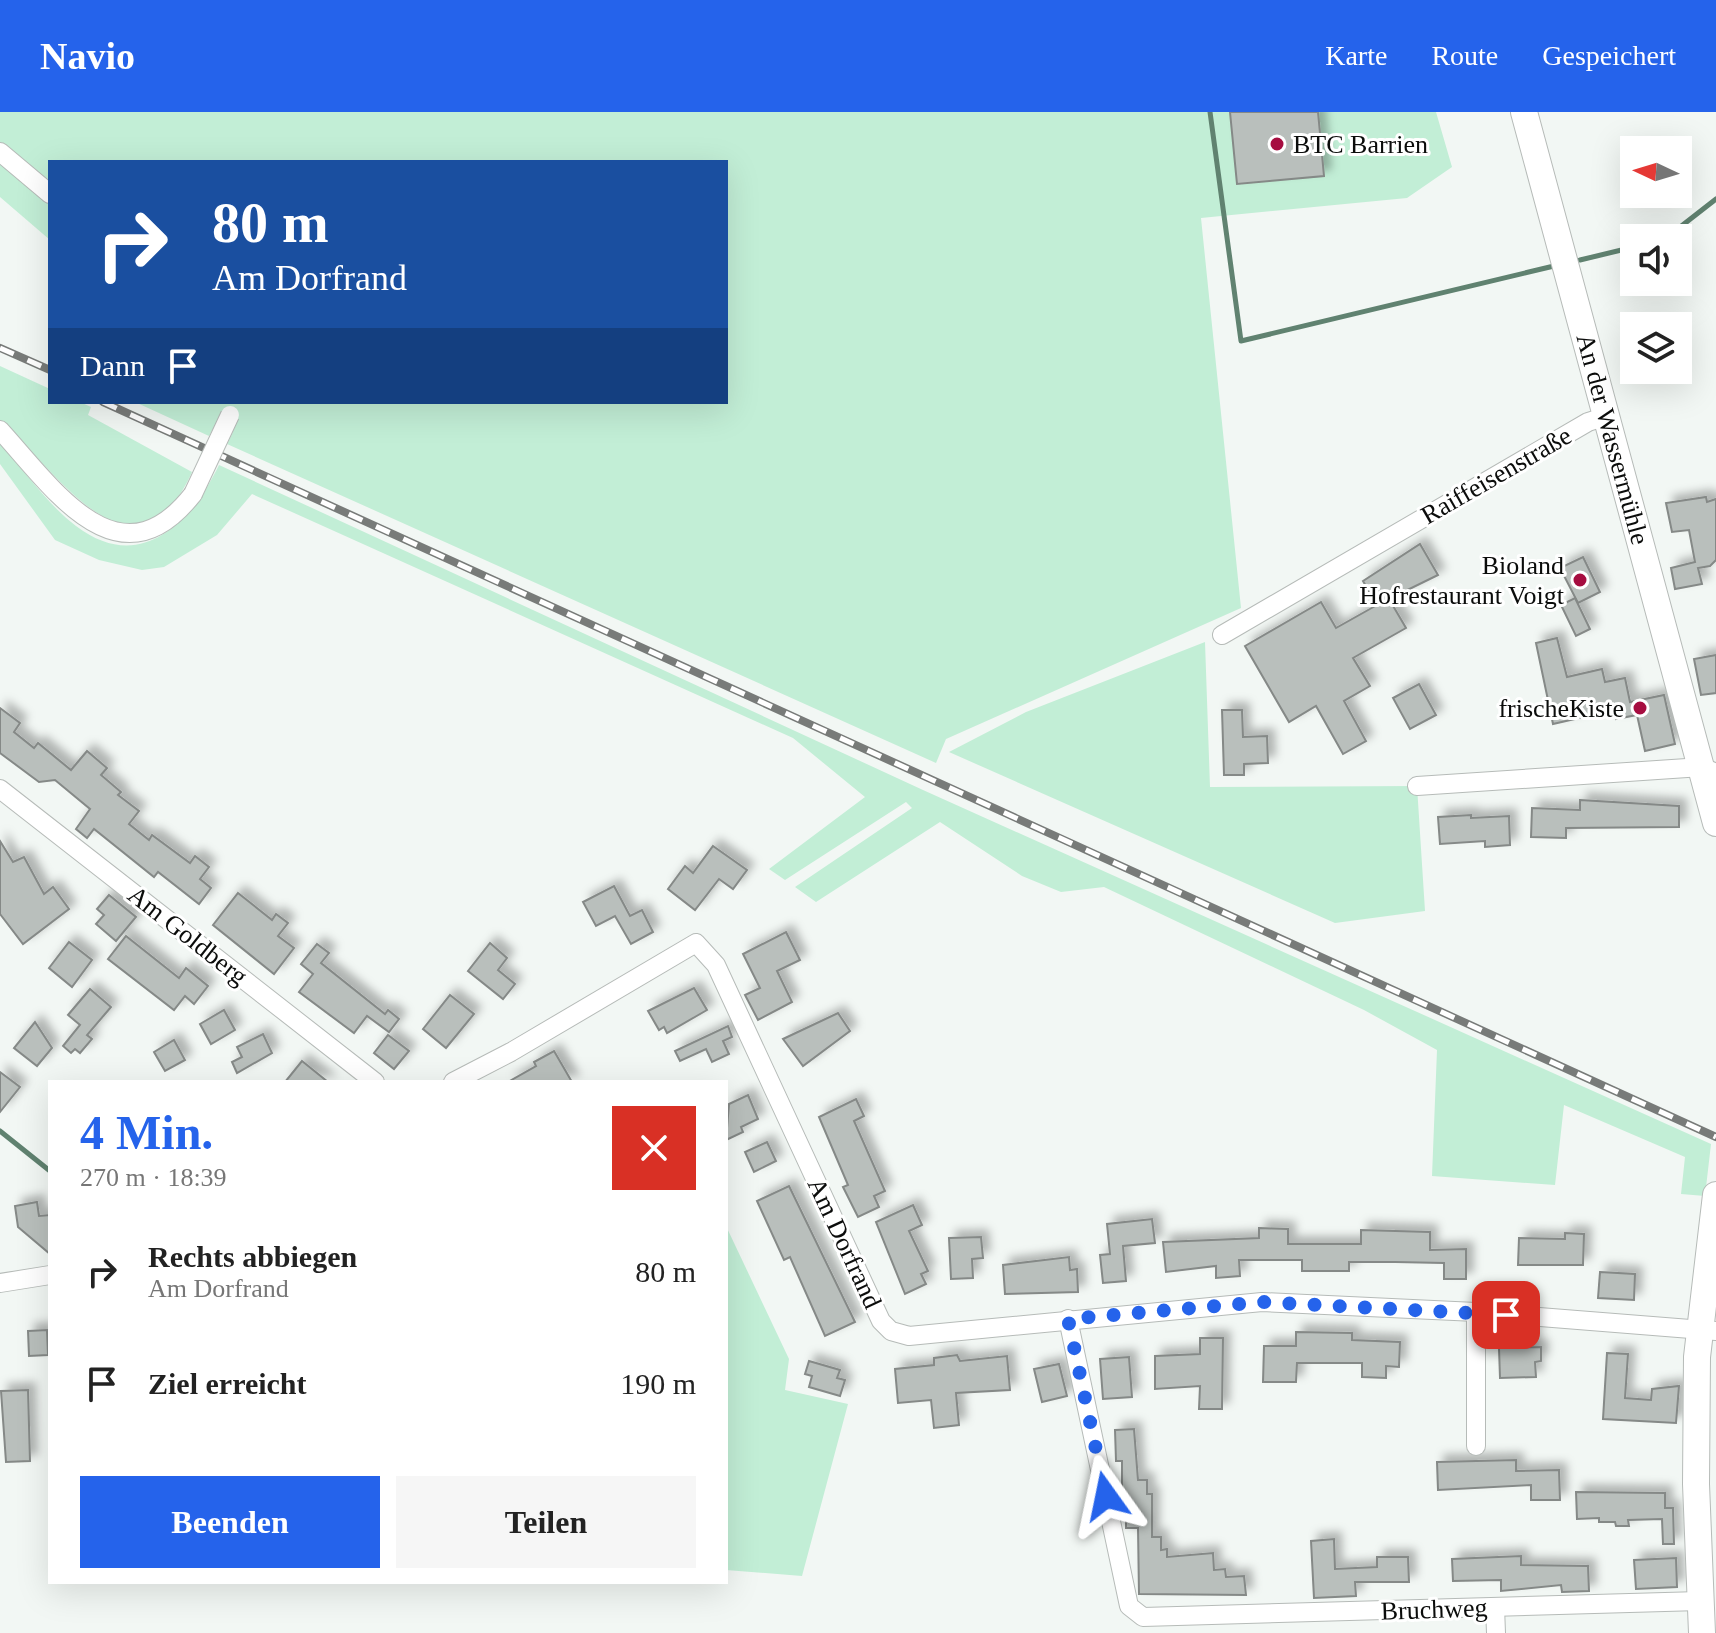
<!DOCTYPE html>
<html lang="de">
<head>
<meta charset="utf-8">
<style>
  :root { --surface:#fff; --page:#f6f6f6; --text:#222; --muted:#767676; --accent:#2563eb }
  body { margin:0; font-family:"Times New Roman",serif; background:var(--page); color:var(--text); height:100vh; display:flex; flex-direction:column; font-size:30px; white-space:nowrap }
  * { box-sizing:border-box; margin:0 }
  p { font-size:26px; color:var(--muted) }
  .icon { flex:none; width:44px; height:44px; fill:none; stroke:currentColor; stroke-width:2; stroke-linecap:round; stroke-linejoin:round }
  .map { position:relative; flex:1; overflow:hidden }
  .details { position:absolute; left:48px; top:968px; width:680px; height:504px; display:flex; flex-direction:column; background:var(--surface); border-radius:0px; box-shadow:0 8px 32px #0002 }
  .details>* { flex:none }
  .top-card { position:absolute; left:48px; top:48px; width:680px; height:244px; border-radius:0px; box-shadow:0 8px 32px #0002; background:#1a4fa0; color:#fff; overflow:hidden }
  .needle { width:52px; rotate:274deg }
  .buttons { position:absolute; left:1620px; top:24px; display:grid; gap:16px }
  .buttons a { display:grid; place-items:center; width:72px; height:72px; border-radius:0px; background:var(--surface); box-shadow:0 8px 32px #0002; font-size:40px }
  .pin { position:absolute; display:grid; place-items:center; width:68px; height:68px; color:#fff; margin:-34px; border-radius:16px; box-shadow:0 4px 12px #0006 }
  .me { position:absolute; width:88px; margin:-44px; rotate:348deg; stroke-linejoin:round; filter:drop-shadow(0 0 6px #0008) }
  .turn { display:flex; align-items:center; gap:28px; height:168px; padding:0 32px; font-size:36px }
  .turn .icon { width:104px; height:104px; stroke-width:2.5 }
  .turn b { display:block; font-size:56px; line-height:68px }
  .then { display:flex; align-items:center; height:76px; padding:0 32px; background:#0003; gap:16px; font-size:30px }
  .round { display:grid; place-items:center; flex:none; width:84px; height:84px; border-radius:0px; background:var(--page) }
  .summary { display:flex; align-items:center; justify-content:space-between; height:136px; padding:0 32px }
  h1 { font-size:48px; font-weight:700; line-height:60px; color:var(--accent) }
  .button { display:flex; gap:16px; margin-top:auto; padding:16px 32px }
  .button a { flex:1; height:92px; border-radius:0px; background:var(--accent); color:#fff; font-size:32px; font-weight:700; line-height:92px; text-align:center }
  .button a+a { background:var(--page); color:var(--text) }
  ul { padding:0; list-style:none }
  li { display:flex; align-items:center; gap:24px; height:112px; padding:0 32px }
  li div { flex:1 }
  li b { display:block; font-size:30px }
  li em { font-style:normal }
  header { display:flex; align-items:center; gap:48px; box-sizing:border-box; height:112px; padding:0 40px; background:var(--accent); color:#fff }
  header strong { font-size:38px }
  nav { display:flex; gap:44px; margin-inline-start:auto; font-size:28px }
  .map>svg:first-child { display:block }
  .green { fill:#c2eed6 }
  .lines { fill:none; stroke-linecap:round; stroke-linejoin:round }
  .stream { stroke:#608270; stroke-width:5 }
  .building { fill:#b9bfbc; stroke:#858987; stroke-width:2; filter:url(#shadow) }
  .street-casing { stroke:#b6bbb8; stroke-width:20 }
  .secondary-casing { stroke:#b6bbb8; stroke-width:28 }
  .street { stroke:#fff; stroke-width:18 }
  .secondary { stroke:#fff; stroke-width:26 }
  .rail-casing { stroke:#787b79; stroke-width:8 }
  .rail { stroke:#fff; stroke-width:5; stroke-dasharray:15; stroke-linecap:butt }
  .street-bridge-casing { stroke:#b6bbb8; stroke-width:20; stroke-linecap:butt }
  .street-bridge { stroke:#fff; stroke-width:18 }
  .route { stroke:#2563eb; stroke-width:14; stroke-dasharray:0 25.2 }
  .poi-dot { fill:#a60d40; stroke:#fff; stroke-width:3 }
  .labels { text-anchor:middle; stroke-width:6; stroke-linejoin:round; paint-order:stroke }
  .poi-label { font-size:26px; fill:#0b0c0b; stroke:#fff; text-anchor:end }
  .street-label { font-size:26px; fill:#0b0c0b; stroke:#fff }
</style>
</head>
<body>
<header>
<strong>Navio</strong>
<nav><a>Karte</a><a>Route</a><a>Gespeichert</a></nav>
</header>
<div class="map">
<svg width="1716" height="1521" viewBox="0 0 1716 1521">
  <defs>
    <filter id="shadow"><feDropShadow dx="7" dy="-7" stdDeviation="4" flood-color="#0004"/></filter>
  </defs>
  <rect width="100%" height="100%" fill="#f2f7f4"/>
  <!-- green -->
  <g class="green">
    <polygon points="0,0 1436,0 1452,55 1407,86 1201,106 1241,496 946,627 936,651 227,332 233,320 215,313 209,324 135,290 726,290 726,50 50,50 50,128 0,85"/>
    <path d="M 0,254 L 50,277 L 50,290 L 80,290 L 91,295 L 88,303 L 192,360 C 134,487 56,356 0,309 Z"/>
    <path d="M 0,331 C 24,358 47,392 76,414 C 142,464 192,408 219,353 L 923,678 L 1711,1032 L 1705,1084 L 1681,1082 L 1685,1045 L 1564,993 L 1555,1073 L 1432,1064 L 1437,938 L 1364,898 L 1104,775 L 1061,780 L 1022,764 L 940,710 L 816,790 L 795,775 L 912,696 L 906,690 L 785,768 L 769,757 L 865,685 L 793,626 L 252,382 L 217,423 L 164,455 L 142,458 L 99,448 L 55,428 L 0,352 Z"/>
    <polygon points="1205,530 1210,675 1417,674 1425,799 1335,811 949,640 1026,600"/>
    <polygon points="726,1114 789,1247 785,1278 848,1292 802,1464 726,1458"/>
  </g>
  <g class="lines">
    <!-- stream -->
    <g class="stream">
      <polyline points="1210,0 1241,229 1554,154"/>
      <polyline points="1666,126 1716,87"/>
      <polyline points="1580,148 1634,135"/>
      <polyline points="0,1019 50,1059"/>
    </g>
  </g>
  <!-- building -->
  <g class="building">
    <polygon points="1230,0 1318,0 1324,64 1237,72"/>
    <polygon points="1706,385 1707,390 1716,387 1716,448 1710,454 1698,456 1702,472 1675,477 1671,456 1695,450 1689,418 1672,420 1666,391"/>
    <polygon points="1420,432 1438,463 1389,487 1406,516 1353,546 1370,574 1344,589 1366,629 1343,642 1316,594 1289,610 1245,534 1321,490 1336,516 1377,493 1363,469"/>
    <polygon points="1583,445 1600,480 1578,491 1560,456"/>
    <polygon points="1575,486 1590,517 1576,524 1561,493"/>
    <polygon points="1557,526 1567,565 1602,557 1605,570 1625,566 1630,590 1664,583 1675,632 1645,639 1637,603 1616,607 1614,598 1553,612 1536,531"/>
    <polygon points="1716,543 1716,581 1701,583 1694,547"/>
    <polygon points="1419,572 1436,603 1410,617 1393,586"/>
    <polygon points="0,596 20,611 14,620 34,636 38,631 71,658 87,639 107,656 101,663 121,680 118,683 139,699 129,712 149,728 152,723 190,751 195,744 209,755 200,767 211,776 199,792 158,760 154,765 94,717 87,726 76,717 90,697 55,668 39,670 0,641"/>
    <polygon points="1222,598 1242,598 1243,625 1267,624 1268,651 1244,652 1244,663 1224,663"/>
    <polygon points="1580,688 1679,694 1679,715 1566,716 1566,726 1531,725 1532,696 1580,698"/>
    <polygon points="1471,703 1471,706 1509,704 1510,733 1485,735 1485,729 1440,732 1438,705"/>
    <polygon points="0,729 13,750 24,745 44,782 53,775 69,797 23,832 0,802"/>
    <polygon points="713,734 747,758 733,777 719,767 695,798 668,777 685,754 693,761"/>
    <polygon points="614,774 630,804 642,798 653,820 631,832 615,804 596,814 583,790"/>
    <polygon points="238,781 272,808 276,802 288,811 278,824 294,836 274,862 213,813"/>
    <polygon points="109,783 136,805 116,829 96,812 104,803 97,797"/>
    <polygon points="786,820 800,848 777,859 792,890 758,908 745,883 760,876 743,842"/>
    <polygon points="126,824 179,866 186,856 208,874 194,892 185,884 174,898 108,847"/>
    <polygon points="69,830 92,848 72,875 49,856"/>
    <polygon points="490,831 507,846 498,858 515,872 503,887 468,859"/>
    <polygon points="317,832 329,841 321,851 385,902 388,898 399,907 389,920 367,904 354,921 299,880 313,862 301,852"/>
    <polygon points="694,876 707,898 667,921 664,915 659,918 648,899"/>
    <polygon points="90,877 111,895 87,923 92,927 80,941 75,937 71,941 63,934 80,913 68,903"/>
    <polygon points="450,883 474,902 446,936 423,917"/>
    <polygon points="224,898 235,918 211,932 200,912"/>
    <polygon points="838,901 850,919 803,954 783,927"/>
    <polygon points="35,910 52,936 37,954 14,936"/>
    <polygon points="728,914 732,925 723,929 729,942 712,950 706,937 680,949 675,939"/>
    <polygon points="263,922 272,941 237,961 232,950 242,945 237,935"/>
    <polygon points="388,923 409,939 394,957 374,941"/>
    <polygon points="174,928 185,948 165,959 154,940"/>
    <polygon points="554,939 572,970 508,970 536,954 534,950"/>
    <polygon points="302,949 328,970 285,970"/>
    <polygon points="0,960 20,975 0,1000"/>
    <polygon points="748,983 758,1007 741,1015 743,1020 726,1028 729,992"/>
    <polygon points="856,987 864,1004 854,1009 885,1079 874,1084 879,1095 858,1105 843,1075 848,1073 819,1005"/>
    <polygon points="767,1030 776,1049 754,1060 745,1040"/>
    <polygon points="789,1074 855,1210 825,1224 790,1145 784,1148 757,1089"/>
    <polygon points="37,1090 39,1104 50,1103 50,1142 18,1115 15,1094"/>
    <polygon points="913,1093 922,1113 909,1119 928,1159 921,1162 926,1172 905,1182 876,1110"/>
    <polygon points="1152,1107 1155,1131 1123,1134 1126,1169 1103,1171 1100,1143 1110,1142 1107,1112"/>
    <polygon points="1259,1116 1288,1117 1288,1132 1361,1132 1361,1118 1430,1120 1430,1138 1466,1137 1466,1167 1444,1167 1444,1151 1395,1150 1349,1150 1349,1159 1302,1159 1302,1148 1239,1148 1240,1164 1216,1166 1216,1154 1166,1160 1163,1130 1259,1126"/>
    <polygon points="1565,1121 1584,1122 1583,1153 1518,1153 1519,1126 1565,1127"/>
    <polygon points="981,1125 983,1146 972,1147 973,1166 951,1167 949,1126"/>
    <polygon points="1069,1145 1070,1158 1077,1157 1078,1180 1005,1182 1003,1153"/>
    <polygon points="1600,1160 1635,1162 1634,1188 1598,1186"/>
    <polygon points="47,1218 48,1243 29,1244 28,1219"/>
    <polygon points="1296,1220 1352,1221 1352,1228 1400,1230 1399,1255 1386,1254 1386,1266 1362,1265 1362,1251 1297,1251 1296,1270 1263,1270 1264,1234 1296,1234"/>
    <polygon points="1200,1226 1223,1226 1222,1297 1199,1297 1200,1274 1155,1277 1155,1244 1200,1242"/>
    <polygon points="1541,1235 1541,1249 1535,1250 1536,1265 1500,1266 1499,1236"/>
    <polygon points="1607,1241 1628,1242 1625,1286 1651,1288 1652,1277 1679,1274 1676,1311 1603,1307"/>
    <polygon points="957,1243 960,1249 1007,1244 1010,1278 956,1281 959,1313 934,1316 931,1288 898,1291 895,1257 934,1253 934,1246"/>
    <polygon points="1129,1245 1132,1285 1103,1287 1100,1247"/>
    <polygon points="809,1249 840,1258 837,1266 845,1268 840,1284 809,1275 812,1264 805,1262"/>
    <polygon points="1059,1252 1067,1284 1042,1290 1034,1257"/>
    <polygon points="28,1278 30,1349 6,1350 1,1279"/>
    <polygon points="1134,1317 1138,1368 1147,1368 1147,1382 1152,1382 1152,1425 1161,1425 1161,1438 1167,1437 1167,1445 1213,1441 1214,1458 1225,1457 1226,1465 1244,1464 1246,1483 1139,1482 1138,1416 1126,1416 1126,1386 1122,1386 1122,1349 1116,1349 1115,1318"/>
    <polygon points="1516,1348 1516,1359 1559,1358 1560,1388 1531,1388 1531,1373 1438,1378 1437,1350"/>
    <polygon points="1576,1380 1665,1381 1665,1396 1673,1396 1674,1432 1663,1432 1662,1407 1628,1408 1629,1414 1616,1414 1615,1410 1599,1410 1599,1406 1577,1407"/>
    <polygon points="1334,1427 1335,1457 1377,1455 1377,1445 1408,1445 1409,1470 1355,1470 1356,1484 1314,1486 1311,1429"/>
    <polygon points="1521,1444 1521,1453 1588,1454 1589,1479 1562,1480 1561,1473 1501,1479 1501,1468 1453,1469 1452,1447"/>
    <polygon points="1676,1446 1677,1475 1636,1477 1634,1448"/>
  </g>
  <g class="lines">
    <!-- street casing -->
    <g class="street-casing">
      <g id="street">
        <polyline points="0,40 50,82"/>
        <path d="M 0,318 C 53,376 119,477 193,382"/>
        <polyline points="1222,523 1588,310 1607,304"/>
        <polyline points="1417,674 1702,655 1716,661"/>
        <polyline points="0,677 375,970"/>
        <polyline points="453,970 511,940 696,831 716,853 881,1209 891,1219 909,1224 1262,1190 1476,1200 1716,1219"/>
        <polyline points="0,1171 50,1163"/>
        <polyline points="1068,1207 1129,1494 1143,1505 1700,1489"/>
        <polyline points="1476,1334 1476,1200"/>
        <polyline points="1495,1495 1496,1521"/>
      </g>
    </g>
    <!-- secondary casing -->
    <g class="secondary-casing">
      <g id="secondary">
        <polyline points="1524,0 1716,711"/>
        <polyline points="1702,1521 1696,1372 1697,1245 1716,1083"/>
      </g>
    </g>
    <!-- street -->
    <use href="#street" class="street"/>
    <!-- secondary -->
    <use href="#secondary" class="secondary"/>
    <!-- rail casing -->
    <g class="rail-casing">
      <g id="rail">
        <polyline points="0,236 50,258"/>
        <polyline points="103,290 1716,1025"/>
      </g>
    </g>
    <!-- rail -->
    <use href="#rail" class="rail"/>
    <!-- street-bridge casing -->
    <g class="street-bridge-casing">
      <polyline id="street-bridge" points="193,382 230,303"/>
    </g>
    <!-- street-bridge -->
    <use href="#street-bridge" class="street-bridge"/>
  </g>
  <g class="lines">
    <!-- route -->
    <polyline class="route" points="1106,1384 1068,1207 1262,1190 1506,1203"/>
  </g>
  <!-- markers -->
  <g class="poi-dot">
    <circle cx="1277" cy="32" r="8"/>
    <circle cx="1580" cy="468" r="8"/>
    <circle cx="1640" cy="596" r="8"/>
  </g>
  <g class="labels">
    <!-- poi labels -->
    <g class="poi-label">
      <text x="1293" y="41" text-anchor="start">BTC Barrien</text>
      <text x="1564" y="462">Bioland<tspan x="1564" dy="30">Hofrestaurant Voigt</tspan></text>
      <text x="1624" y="605">frischeKiste</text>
    </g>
    <!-- street labels -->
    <g class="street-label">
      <text transform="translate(1613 327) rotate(75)" y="9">An der Wassermühle</text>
      <text transform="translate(1496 363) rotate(-30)" y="9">Raiffeisenstraße</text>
      <text transform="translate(188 823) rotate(38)" y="9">Am Goldberg</text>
      <text transform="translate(845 1131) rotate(65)" y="9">Am Dorfrand</text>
      <text transform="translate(1434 1497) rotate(-2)" y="9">Bruchweg</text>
    </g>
  </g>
</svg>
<div class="buttons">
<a><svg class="needle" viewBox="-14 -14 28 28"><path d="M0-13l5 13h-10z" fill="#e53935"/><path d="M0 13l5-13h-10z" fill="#767676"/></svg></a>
<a><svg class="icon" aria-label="sound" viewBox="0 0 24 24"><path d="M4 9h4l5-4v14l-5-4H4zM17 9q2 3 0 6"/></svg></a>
<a><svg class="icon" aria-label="layers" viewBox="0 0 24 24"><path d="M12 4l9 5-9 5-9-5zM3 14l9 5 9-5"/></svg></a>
</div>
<div class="pin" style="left:1506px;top:1203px;background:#d93025"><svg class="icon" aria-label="arrive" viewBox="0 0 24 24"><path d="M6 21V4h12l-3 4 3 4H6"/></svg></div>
<svg class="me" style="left:1106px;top:1384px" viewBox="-20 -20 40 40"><path d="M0-17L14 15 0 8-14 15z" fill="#2563eb" stroke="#fff" stroke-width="4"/></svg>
<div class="top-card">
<div class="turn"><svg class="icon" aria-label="right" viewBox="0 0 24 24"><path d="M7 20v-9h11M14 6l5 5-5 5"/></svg><div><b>80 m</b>Am Dorfrand</div></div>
<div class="then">Dann<svg class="icon" aria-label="arrive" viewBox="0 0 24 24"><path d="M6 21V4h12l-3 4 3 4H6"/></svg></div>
</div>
<section class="details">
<div class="summary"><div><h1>4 Min.</h1><p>270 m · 18:39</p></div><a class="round" style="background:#d93025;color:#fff"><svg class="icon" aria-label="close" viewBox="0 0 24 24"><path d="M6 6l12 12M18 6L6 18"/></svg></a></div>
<ul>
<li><svg class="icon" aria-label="right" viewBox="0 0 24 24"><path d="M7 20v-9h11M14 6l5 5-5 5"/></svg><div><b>Rechts abbiegen</b><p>Am Dorfrand</p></div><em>80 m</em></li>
<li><svg class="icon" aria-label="arrive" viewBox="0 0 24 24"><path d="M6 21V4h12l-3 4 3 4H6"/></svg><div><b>Ziel erreicht</b></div><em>190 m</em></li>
</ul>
<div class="button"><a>Beenden</a><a>Teilen</a></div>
</section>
</div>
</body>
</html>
